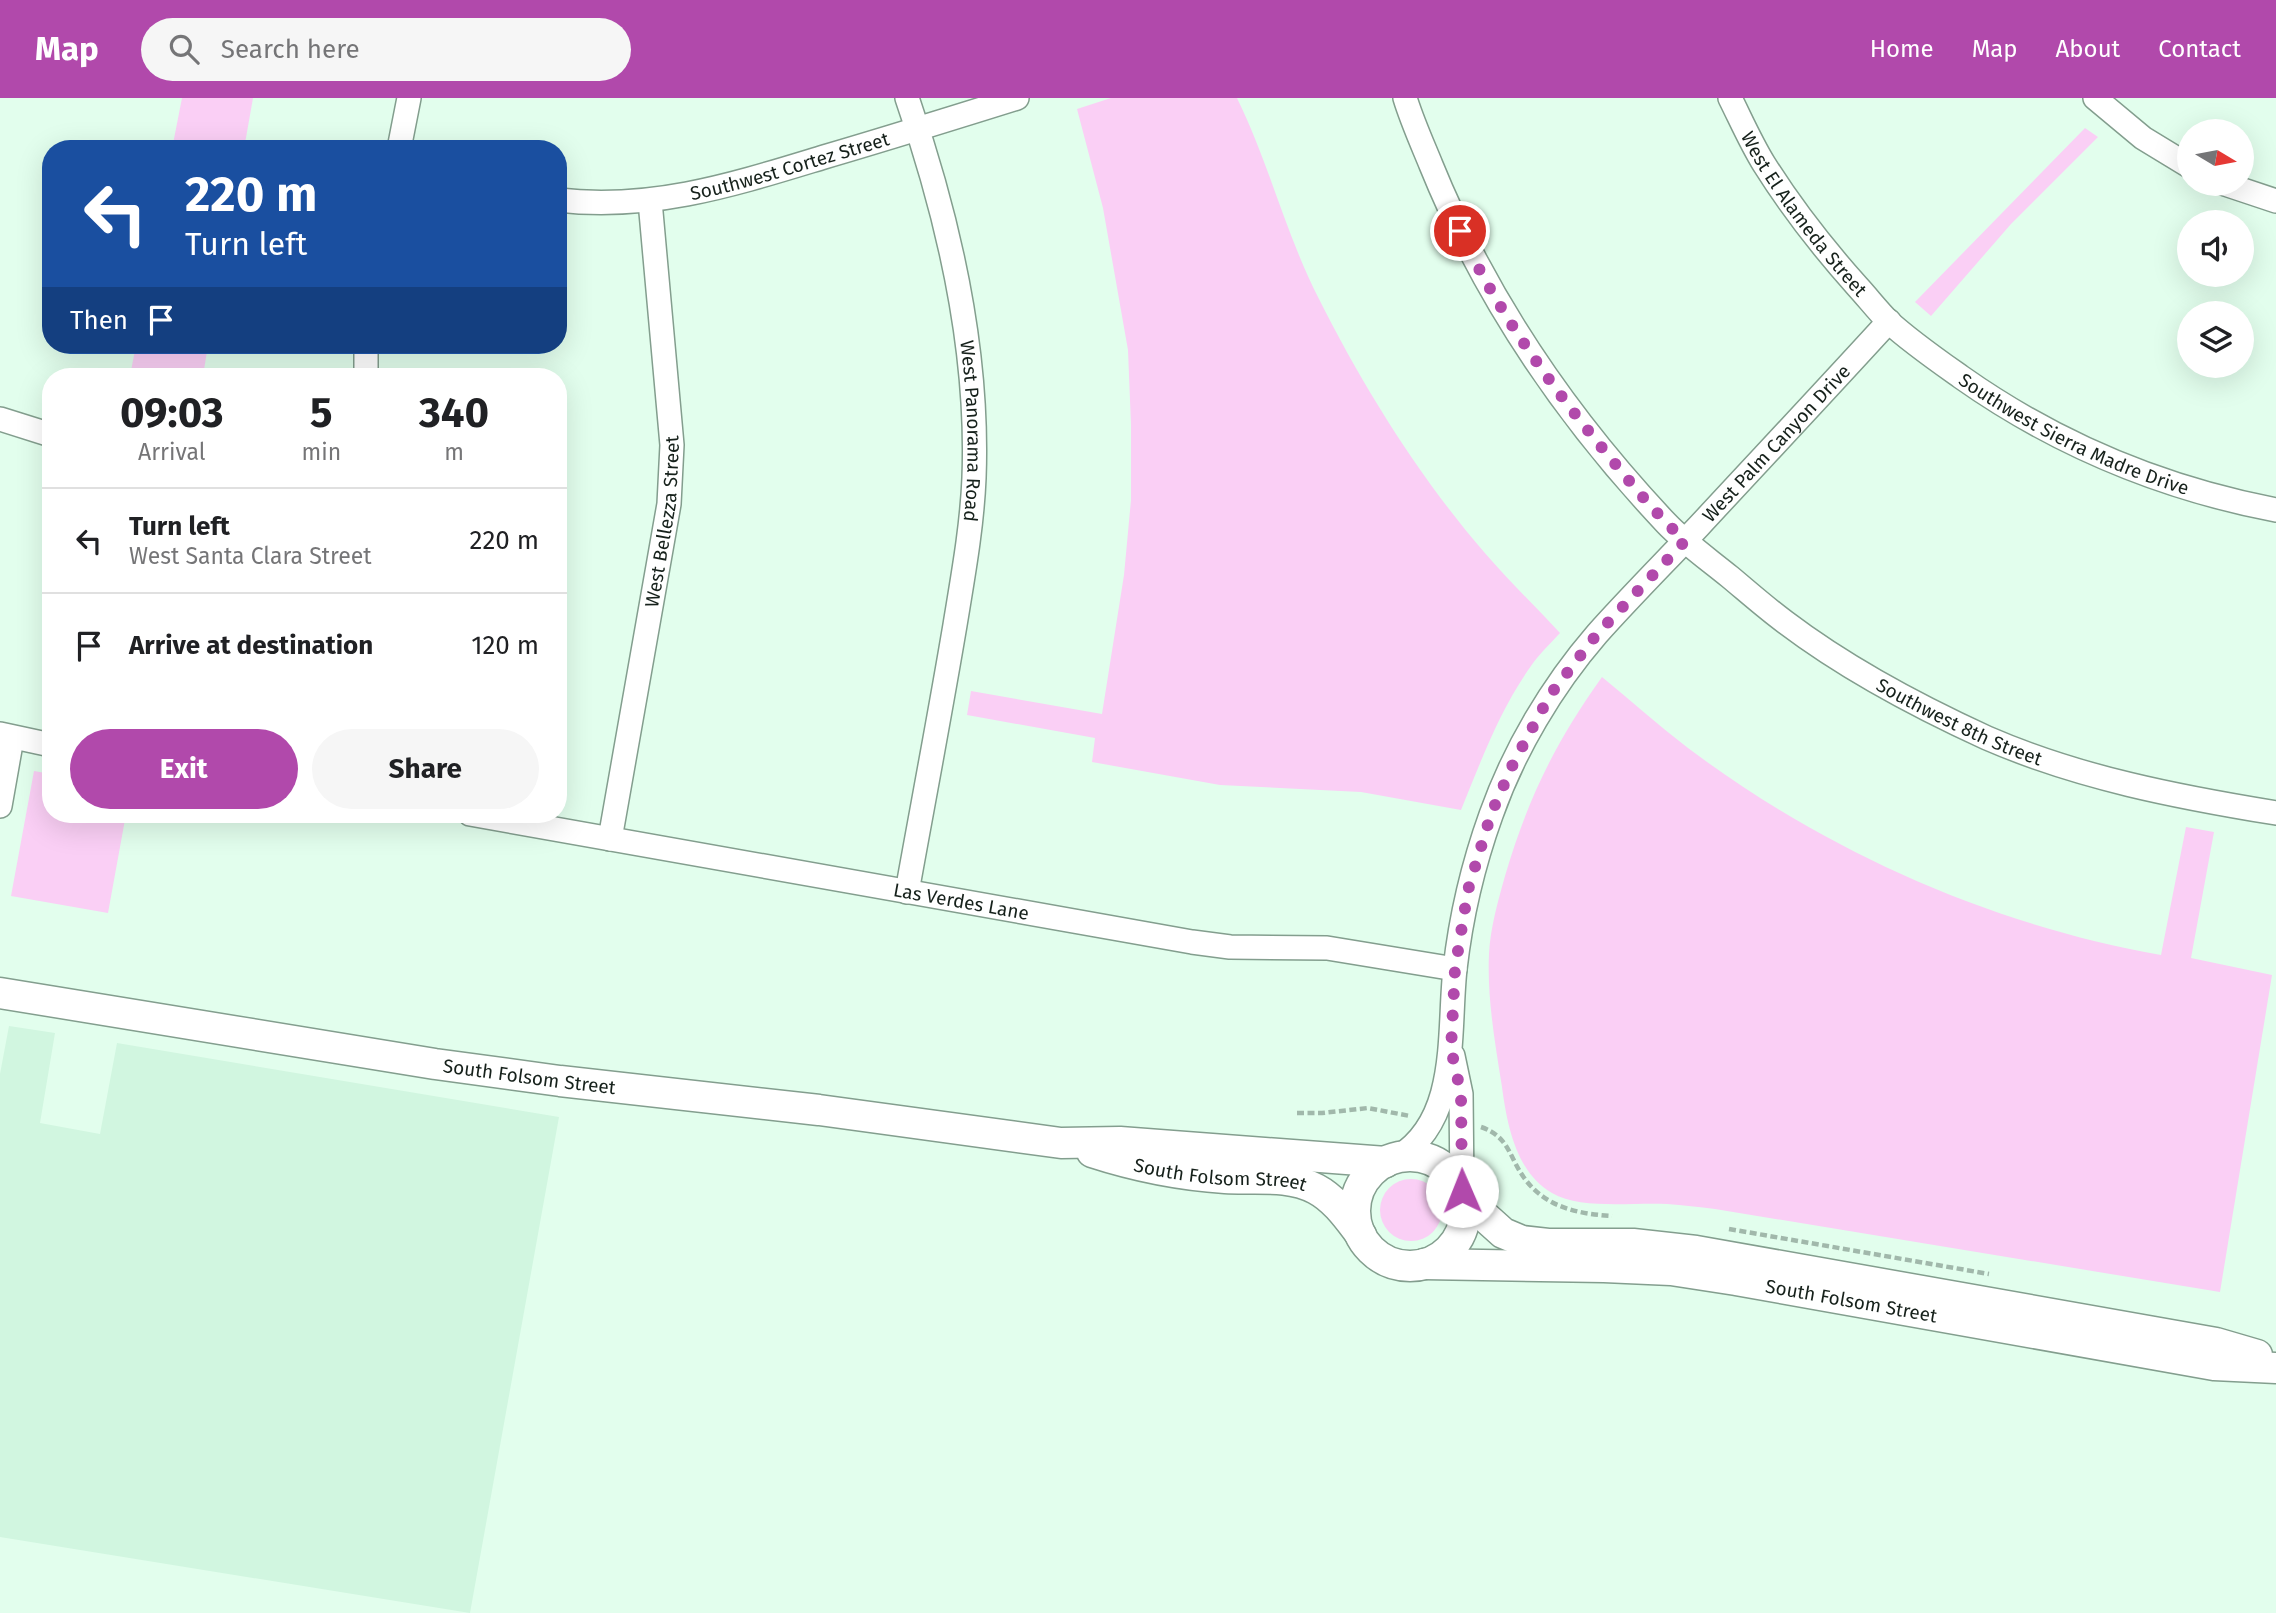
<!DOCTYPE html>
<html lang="en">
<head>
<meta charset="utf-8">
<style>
  :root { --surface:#fff; --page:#f6f6f6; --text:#202124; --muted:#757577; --line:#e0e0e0; --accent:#b149ab }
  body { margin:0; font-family:"Fira Sans",sans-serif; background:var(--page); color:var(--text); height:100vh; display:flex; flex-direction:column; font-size:26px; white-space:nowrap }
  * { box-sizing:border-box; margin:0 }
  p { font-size:23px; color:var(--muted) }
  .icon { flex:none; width:38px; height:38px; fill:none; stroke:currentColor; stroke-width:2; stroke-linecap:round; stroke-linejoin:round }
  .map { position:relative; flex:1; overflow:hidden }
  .sheet { position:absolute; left:42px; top:270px; width:525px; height:455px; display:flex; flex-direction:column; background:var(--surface); border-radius:28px; box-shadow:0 7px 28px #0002 }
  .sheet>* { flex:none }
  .hud { position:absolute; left:42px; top:42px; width:525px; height:214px; border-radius:28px; box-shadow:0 7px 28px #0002; background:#1a4fa0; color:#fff; overflow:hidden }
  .needle { width:46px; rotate:100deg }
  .tools { position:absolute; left:2177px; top:21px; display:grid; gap:14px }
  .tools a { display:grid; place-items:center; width:77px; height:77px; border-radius:50%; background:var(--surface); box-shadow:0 7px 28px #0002; font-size:35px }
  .pin { position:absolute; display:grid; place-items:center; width:60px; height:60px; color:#fff; margin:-30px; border:4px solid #fff; border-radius:50%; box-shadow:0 2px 7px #0007 }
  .me { position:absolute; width:77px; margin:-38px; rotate:359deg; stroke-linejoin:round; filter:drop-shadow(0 0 5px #0008) }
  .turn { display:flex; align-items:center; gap:24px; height:147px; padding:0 28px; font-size:32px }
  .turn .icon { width:91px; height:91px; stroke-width:2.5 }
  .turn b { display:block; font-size:49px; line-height:60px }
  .then { display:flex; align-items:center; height:66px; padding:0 28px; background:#0003; gap:14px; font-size:26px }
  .eta { display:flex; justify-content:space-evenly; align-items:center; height:119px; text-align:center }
  .eta b { font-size:42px; font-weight:700; line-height:49px }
  .action { display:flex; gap:14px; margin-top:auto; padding:14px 28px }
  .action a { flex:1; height:80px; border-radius:42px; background:var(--accent); color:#fff; font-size:28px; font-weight:700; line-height:80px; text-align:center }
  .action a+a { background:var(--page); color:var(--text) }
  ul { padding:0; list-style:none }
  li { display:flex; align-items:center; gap:21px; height:105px; padding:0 28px; border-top:2px solid var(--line) }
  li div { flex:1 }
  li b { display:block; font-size:26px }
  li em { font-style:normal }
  header { display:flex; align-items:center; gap:42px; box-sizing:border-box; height:98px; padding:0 35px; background:var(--accent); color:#fff }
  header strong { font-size:33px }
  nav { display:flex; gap:38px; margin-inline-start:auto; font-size:24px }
  .search { width:490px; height:63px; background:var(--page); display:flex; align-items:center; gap:18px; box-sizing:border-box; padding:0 24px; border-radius:38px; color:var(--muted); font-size:26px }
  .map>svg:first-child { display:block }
  .built { fill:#d1f6e0 }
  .green { fill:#facff5 }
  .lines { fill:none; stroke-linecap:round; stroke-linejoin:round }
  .minor-casing { stroke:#839e8e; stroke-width:26 }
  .tertiary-casing { stroke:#839e8e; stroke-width:33 }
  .path { stroke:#a1b8ab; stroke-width:4.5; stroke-dasharray:7 3.5; stroke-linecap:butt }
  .minor { stroke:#fff; stroke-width:23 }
  .tertiary { stroke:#fff; stroke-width:30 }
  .route { stroke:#b149ab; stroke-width:12; stroke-dasharray:0 21.6 }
  .labels { text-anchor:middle; stroke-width:5; stroke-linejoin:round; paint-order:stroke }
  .street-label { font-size:19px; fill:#16211b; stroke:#e2feed }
</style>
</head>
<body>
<header>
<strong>Map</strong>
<div class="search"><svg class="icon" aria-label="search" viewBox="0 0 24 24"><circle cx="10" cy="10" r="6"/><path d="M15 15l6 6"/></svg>Search here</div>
<nav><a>Home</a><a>Map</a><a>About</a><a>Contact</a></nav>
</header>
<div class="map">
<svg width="2276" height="1515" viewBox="0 0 2276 1515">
  <rect width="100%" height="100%" fill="#e2feed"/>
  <!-- built -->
  <polygon class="built" points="9,928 55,935 40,1025 100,1036 117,945 559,1019 470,1515 0,1439 0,976"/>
  <!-- green -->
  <g class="green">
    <polygon points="182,0 253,0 244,51 172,51"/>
    <path d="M 1111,0 L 1237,0 C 1269,65 1286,137 1319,201 C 1363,289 1420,380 1484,454 C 1508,482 1535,508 1560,535 C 1551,545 1539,556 1531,568 C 1500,611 1481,663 1461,712 L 1361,694 L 1220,687 L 1092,664 L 1095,640 L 967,617 L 971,593 L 1102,616 L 1124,477 L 1131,402 L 1131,327 L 1128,252 L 1103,110 L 1077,11 Z"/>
    <polygon points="2085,30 2098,39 2011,126 1931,218 1915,204"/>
    <polygon points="136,247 208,247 203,278 130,278"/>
    <path d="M 1602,579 C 1630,602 1658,627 1688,650 C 1825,753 1991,827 2161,857 L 2186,729 L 2214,734 L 2191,860 L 2272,877 L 2220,1194 L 1715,1111 C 1699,1109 1683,1107 1667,1106 C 1633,1104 1581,1112 1552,1095 C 1516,1075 1507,1026 1502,989 C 1495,945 1487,900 1489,856 C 1490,831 1498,803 1505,778 C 1528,700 1555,645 1602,579 Z"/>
    <polygon points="34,673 51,676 51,716 126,716 108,815 11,798"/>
    <circle cx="1411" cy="1112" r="31"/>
  </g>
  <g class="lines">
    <!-- minor casing -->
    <g class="minor-casing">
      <g id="minor">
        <path id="s1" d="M 907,0 C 949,121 979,251 974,380 C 972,429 963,478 955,527 C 940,616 923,705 907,794"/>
        <path id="s2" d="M 1405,0 C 1412,23 1422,45 1431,67 C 1485,200 1567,320 1666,425 C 1685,445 1708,461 1730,479 C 1748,494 1766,510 1785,524 C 1847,571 1917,608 1987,640 C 2079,680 2178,699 2276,715"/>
        <path id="s3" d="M 1730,0 C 1741,22 1751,45 1764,66 C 1791,109 1823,150 1857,188 C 1868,200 1878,213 1889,224 C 1911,244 1937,262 1961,279 C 2056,346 2161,390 2276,412"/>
        <polyline points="2095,0 2143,40 2189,68"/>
        <polyline points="399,51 409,0"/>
        <polyline points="2225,86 2276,103"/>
        <path id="s4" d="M 558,102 C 653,113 735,86 824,59 C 889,40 953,20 1017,0"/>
        <polyline points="366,247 366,278"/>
        <polyline points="0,321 51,337"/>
        <polyline points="0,636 51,647"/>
        <polyline points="0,708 12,640"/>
        <path id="s5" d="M 470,716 L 1192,844 L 1230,849 L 1327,850 L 1455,871"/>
        <path id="s6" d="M 610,741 L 669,406 L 672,347 L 650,103"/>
        <polyline points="1453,958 1461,996 1462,1093"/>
        <path id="s7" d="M 1398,1059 C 1460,1021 1448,933 1455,871 C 1461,818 1473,767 1491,717 C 1514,652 1552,588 1597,536 C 1630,499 1665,464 1699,428 C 1762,360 1826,292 1889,223"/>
      </g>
    </g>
    <!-- tertiary casing -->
    <g class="tertiary-casing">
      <g id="tertiary">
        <path id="s8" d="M 0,895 L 435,966 L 560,983 L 819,1012 L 1061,1045 L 1120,1044 L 1386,1064"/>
        <path id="s9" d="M 1092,1054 C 1135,1068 1180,1077 1225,1080 C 1254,1082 1288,1076 1316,1091 C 1335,1101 1348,1120 1361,1137"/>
        <circle cx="1410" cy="1113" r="55"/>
        <polyline points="1464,1100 1503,1135 1522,1143 1548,1146 1633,1146 1696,1153 2216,1245 2257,1257"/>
        <path id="s10" d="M 1424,1166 L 1604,1169 L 1671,1172 L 1736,1182 L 2214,1267 L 2276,1270"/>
      </g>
    </g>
    <!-- path -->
    <g class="path">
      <polyline points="1297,1015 1322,1015 1368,1010 1410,1018"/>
      <path d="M 1481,1029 C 1510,1039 1509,1060 1525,1081 C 1546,1110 1580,1116 1612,1118"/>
      <polyline points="1729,1131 1989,1176"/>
    </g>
    <!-- minor -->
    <use href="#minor" class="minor"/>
    <!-- tertiary -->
    <use href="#tertiary" class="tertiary"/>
  </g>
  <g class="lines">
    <!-- route -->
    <path class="route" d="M 1460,133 C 1497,212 1548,284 1603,351 C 1629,383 1655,415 1685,443 L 1597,536 L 1550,597 L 1513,666 L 1491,716 L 1468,792 L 1455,871 L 1451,951 L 1461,996 L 1462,1093"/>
  </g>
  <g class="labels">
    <!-- street labels -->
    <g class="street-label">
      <text dy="7" stroke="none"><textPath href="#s4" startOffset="236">Southwest Cortez Street</textPath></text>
      <text dy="7" stroke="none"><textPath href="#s3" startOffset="138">West El Alameda Street</textPath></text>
      <text dy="7" stroke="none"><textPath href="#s1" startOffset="341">West Panorama Road</textPath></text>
      <text dy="7" stroke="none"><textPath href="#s3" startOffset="494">Southwest Sierra Madre Drive</textPath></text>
      <text dy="7" stroke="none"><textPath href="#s7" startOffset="836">West Palm Canyon Drive</textPath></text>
      <text dy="7" stroke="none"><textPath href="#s6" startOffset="322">West Bellezza Street</textPath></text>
      <text dy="7" stroke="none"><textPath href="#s2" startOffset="859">Southwest 8th Street</textPath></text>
      <text dy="7" stroke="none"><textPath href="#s5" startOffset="499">Las Verdes Lane</textPath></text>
      <text dy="7" stroke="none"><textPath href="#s8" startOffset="536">South Folsom Street</textPath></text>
      <text dy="7" stroke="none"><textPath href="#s9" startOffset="131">South Folsom Street</textPath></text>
      <text dy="7" stroke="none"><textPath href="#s10" startOffset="430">South Folsom Street</textPath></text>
    </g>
  </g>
</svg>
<div class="tools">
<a><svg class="needle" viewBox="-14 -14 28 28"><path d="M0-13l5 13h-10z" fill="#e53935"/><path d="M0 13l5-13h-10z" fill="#757577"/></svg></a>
<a><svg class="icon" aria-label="sound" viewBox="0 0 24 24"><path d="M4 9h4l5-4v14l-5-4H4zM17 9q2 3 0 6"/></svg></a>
<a><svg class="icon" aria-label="layers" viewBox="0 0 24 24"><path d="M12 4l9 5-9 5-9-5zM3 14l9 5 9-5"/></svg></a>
</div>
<div class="pin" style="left:1460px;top:133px;background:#d93025"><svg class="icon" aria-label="arrive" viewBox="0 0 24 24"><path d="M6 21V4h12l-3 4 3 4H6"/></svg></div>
<svg class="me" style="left:1462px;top:1093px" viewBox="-20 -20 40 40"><circle r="19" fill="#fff"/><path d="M0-13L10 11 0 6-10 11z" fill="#b149ab"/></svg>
<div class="hud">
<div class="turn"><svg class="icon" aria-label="left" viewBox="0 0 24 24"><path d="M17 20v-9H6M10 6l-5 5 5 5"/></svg><div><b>220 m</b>Turn left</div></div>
<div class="then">Then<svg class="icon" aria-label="arrive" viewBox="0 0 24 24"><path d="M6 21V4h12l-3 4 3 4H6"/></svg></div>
</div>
<section class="sheet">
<div class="eta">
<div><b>09:03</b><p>Arrival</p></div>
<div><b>5</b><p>min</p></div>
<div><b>340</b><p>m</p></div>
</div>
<ul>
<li><svg class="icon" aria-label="left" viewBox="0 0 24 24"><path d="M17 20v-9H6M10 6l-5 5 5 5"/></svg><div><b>Turn left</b><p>West Santa Clara Street</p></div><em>220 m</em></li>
<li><svg class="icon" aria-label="arrive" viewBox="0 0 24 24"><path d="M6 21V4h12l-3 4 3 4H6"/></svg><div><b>Arrive at destination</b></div><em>120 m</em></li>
</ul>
<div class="action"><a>Exit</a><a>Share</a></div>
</section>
</div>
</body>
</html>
